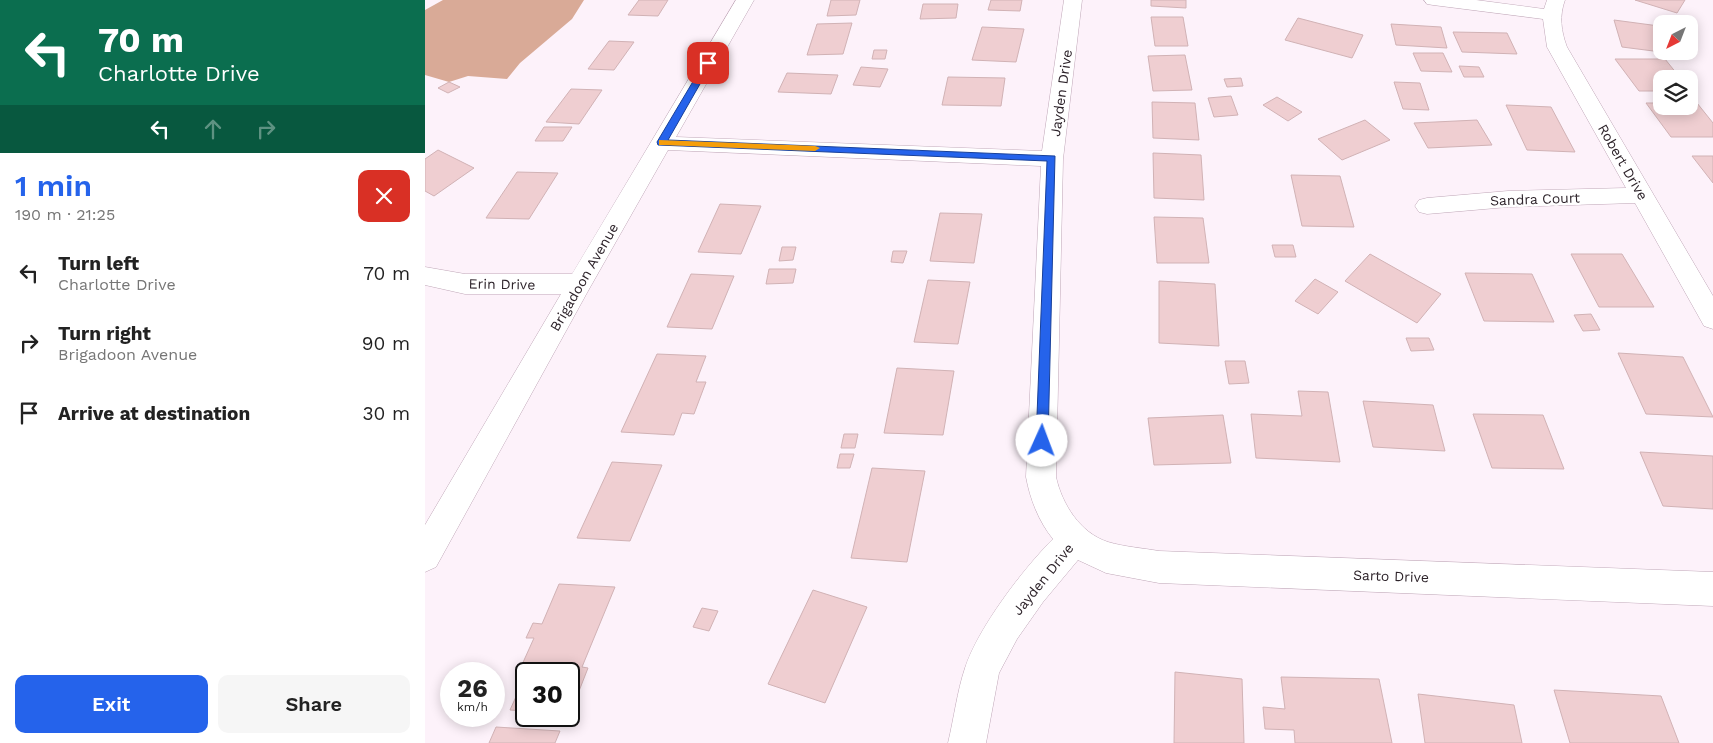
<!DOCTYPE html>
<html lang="en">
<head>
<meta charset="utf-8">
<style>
  :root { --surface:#fff; --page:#f6f6f6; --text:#222; --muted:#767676; --accent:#2563eb }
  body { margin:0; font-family:"Work Sans",sans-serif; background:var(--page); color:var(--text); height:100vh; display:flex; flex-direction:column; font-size:19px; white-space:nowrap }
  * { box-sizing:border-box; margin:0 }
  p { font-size:16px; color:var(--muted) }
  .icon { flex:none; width:28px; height:28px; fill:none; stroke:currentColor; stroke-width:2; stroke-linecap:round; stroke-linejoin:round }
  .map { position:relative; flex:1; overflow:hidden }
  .sheet { display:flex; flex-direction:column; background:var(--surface); width:425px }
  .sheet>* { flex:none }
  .top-card { background:#0b6e4f; color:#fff; overflow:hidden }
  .needle { width:32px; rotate:222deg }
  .buttons { position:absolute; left:1228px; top:15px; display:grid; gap:10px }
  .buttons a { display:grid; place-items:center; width:45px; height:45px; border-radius:10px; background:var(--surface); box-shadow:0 2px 12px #0003; font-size:25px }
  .speed { position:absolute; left:15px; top:662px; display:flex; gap:10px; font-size:25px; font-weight:700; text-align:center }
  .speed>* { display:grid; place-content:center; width:65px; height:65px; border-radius:50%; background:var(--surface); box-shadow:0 2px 12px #0003; line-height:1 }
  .speed small { font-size:12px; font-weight:400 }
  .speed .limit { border:2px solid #111; border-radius:8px; background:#fff; color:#111 }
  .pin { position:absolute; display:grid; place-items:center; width:42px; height:42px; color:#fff; margin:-21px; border-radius:10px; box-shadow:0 2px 8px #0006 }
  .me { position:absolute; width:55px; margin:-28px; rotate:2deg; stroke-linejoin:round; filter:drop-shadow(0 0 4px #0008) }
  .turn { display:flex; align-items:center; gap:18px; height:105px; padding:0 15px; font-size:22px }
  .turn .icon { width:65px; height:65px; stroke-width:2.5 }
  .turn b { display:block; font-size:35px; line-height:42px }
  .lanes { display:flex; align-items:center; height:48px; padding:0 15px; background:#0003; justify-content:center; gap:25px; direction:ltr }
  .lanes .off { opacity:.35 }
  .round { display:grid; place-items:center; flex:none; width:52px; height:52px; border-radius:10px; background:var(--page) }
  .head { display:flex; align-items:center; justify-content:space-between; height:85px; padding:0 15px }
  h1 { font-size:30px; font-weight:600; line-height:38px; color:var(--accent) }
  .button { display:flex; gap:10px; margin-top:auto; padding:10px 15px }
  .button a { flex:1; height:58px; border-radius:10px; background:var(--accent); color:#fff; font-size:20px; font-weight:600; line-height:58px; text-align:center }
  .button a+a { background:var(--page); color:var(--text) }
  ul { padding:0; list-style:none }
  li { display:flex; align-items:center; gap:15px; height:70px; padding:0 15px }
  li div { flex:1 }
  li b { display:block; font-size:19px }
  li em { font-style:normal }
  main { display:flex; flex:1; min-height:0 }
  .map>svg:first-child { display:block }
  .forest { fill:#d9aa97 }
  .building { fill:#efced1; stroke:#d1b2b5 }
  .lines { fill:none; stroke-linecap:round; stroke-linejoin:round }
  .street-casing { stroke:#bfa6b7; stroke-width:1 }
  .street { fill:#fff; fill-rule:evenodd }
  .route { fill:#2563eb; stroke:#184099 }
  .slow { fill:#f59e0b }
  .labels { text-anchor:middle; stroke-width:4.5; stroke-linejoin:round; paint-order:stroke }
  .street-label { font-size:14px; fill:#2d232a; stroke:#fff }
</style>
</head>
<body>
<main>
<section class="sheet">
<div class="top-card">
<div class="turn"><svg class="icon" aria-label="left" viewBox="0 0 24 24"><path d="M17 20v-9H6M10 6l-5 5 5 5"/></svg><div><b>70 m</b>Charlotte Drive</div></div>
<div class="lanes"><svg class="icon" aria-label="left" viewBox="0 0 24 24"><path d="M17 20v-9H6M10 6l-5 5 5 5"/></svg><svg class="icon off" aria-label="ahead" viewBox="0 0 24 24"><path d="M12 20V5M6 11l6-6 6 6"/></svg><svg class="icon off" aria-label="right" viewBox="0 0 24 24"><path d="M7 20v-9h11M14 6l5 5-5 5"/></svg></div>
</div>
<div class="head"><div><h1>1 min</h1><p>190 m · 21:25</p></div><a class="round" style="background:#d93025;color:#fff"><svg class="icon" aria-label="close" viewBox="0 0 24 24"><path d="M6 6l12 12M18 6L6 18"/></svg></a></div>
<ul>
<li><svg class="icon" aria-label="left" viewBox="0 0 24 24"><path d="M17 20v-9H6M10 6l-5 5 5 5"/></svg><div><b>Turn left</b><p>Charlotte Drive</p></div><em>70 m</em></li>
<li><svg class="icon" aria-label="right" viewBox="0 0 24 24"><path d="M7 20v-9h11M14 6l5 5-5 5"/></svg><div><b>Turn right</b><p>Brigadoon Avenue</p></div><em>90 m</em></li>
<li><svg class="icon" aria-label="arrive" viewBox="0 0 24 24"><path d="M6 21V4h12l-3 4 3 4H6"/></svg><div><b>Arrive at destination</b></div><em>30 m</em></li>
</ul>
<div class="button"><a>Exit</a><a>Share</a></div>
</section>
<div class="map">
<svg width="1288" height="743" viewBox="0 0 1288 743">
  <rect width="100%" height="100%" fill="#fdf2fa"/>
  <!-- forest -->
  <polygon class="forest" points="18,0 159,0 147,19 95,63 82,79 43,76 24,82 0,75 0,10"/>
  <!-- building -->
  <g class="building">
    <polygon points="214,0 243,0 233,16 203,15"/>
    <polygon points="406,0 435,0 431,15 402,16"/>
    <polygon points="566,0 597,0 595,11 563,10"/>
    <polygon points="726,0 761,0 761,8 726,6"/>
    <polygon points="1210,0 1260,0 1252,13"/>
    <polygon points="498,4 533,4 531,18 495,19"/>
    <polygon points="726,17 758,17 763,46 730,46"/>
    <polygon points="873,18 938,35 927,58 860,40"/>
    <polygon points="1189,20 1234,26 1236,31 1236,51 1244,51 1244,53 1197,47"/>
    <polygon points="427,23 418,54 382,55 392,24"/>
    <polygon points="966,24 1016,27 1022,48 971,45"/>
    <polygon points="557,27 599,29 591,62 547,60"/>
    <polygon points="1028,32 1082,33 1092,54 1037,52"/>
    <polygon points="184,41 209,42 189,70 163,69"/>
    <polygon points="449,50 462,50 460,59 447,59"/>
    <polygon points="988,53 1018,53 1027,72 996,71"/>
    <polygon points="760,55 767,90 728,91 723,56"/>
    <polygon points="1190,59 1240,59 1256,79 1236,79 1236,91 1214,91"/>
    <polygon points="1034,66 1054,67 1059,77 1039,77"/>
    <polygon points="436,67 463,69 455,87 428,85"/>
    <polygon points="362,73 413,75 406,94 353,92"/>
    <polygon points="523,77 580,78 576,106 517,105"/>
    <polygon points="816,78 818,86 802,87 799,79"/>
    <polygon points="24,82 35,87 23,93 13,88"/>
    <polygon points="969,82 995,83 1004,110 978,109"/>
    <polygon points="146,89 177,90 154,124 121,122"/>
    <polygon points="806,96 813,115 789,117 783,98"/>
    <polygon points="852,97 877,112 863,121 838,105"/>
    <polygon points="727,102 770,103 774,140 728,138"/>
    <polygon points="1221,103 1236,103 1236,106 1264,106 1264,103 1272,103 1288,123 1288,137 1246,137"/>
    <polygon points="1081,105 1126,107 1150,152 1102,150"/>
    <polygon points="940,120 965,140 917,160 893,139"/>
    <polygon points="1052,120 1067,145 1003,148 989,123"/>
    <polygon points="119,127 147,127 138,141 110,141"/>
    <polygon points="13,150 49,168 9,196 0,191 0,159"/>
    <polygon points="728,153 776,155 779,200 729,198"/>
    <polygon points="1267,156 1288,156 1288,183"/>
    <polygon points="92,172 133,173 104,219 61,218"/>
    <polygon points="866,175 915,176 929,227 877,226"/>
    <polygon points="295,204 336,206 316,254 273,252"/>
    <polygon points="515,213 557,214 549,263 505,261"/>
    <polygon points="729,217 778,218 784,263 732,263"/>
    <polygon points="847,245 868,245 871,257 850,257"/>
    <polygon points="357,247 371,247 368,260 354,261"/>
    <polygon points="468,251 482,251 478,263 466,262"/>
    <polygon points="945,254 1016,294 992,323 920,281"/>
    <polygon points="1146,254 1197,254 1229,307 1174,307"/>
    <polygon points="344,269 371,269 368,283 341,284"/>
    <polygon points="1040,273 1107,274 1129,322 1059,321"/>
    <polygon points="266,274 309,276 287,329 242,327"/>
    <polygon points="890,279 913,292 893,314 870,301"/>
    <polygon points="503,280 545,282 533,344 489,342"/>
    <polygon points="734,281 790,284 794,346 734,343"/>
    <polygon points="1166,314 1175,330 1158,331 1149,315"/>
    <polygon points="981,338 1004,338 1009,350 986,351"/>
    <polygon points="1193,353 1258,357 1288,417 1221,414"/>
    <polygon points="232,354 281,356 271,382 281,382 269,414 257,413 249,435 196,432"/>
    <polygon points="800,361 820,361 824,383 804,384"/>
    <polygon points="472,368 529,371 518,435 459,433"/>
    <polygon points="873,391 903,392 915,462 831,458 826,414 877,416"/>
    <polygon points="938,401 1008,405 1020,451 948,447"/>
    <polygon points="1048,414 1118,415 1139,469 1067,468"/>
    <polygon points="798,415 806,463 729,465 723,418"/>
    <polygon points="419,434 433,434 430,448 416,448"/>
    <polygon points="1215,452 1288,456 1288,509 1238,506"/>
    <polygon points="415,454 429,454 425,468 412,468"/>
    <polygon points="187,462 237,465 205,541 152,538"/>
    <polygon points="447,468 500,471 482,562 426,558"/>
    <polygon points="134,584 190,587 157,667 163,668 145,714 144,674 101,674 101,711 85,710 99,679 91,678 109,638 101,638 108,623 117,624"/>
    <polygon points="388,590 442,607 400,703 343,684"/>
    <polygon points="277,608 293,611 284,631 268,627"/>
    <polygon points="750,672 817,679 819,743 749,743"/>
    <polygon points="856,677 954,679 967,743 870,743 869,730 840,729 838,707 860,709"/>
    <polygon points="1129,690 1236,696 1254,743 1145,743"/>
    <polygon points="993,694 1089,705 1097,743 1000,743"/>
    <polygon points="71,727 135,731 130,743 64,743"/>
  </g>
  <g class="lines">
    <!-- street casing -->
    <g class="street-casing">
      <g id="street">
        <path d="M 311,0 L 329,0 L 251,137 L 617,151 L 639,0 L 657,0 L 638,159 L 631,477 C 637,504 655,533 683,542 C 700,547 717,548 734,551 L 1288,572 L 1288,606 L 734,583 L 681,573 L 653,560 L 618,602 L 592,639 L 574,673 L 561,743 L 523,743 C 529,718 532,692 540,668 C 553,628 598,569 628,539 C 614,522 605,499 601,477 L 616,166 L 243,150 L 163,291 L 11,567 L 0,572 L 0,525 L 136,294 L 40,294 L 0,285 L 0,267 L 40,274 L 147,274 Z"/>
        <path d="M 999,0 L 1051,0 L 1119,9 L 1122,0 L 1140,0 C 1134,16 1136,31 1142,47 L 1288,296 L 1288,329 L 1279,326 L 1210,203 L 1083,207 L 1002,214 L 994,212 L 990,206 L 994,200 L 1002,198 L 1083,191 L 1201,188 L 1122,47 L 1118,19 L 1008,5 L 1002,4 Z"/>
      </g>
    </g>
    <!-- street -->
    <use href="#street" class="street"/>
  </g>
  <!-- route -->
  <polygon class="route" points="283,61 287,63 243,140 630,156 623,441 622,445 617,447 613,445 611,441 622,161 233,145 232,142 279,63"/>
  <!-- slow -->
  <polygon class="slow" points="234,140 390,146 395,148 390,151 237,145 234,145"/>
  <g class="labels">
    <!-- street labels -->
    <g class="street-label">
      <text transform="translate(636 93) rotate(-82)" y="5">Jayden Drive</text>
      <text transform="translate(1198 162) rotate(60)" y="5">Robert Drive</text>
      <text transform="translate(1110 199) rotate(-2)" y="5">Sandra Court</text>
      <text transform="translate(159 277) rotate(-60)" y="5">Brigadoon Avenue</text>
      <text transform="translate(77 284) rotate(1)" y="5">Erin Drive</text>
      <text transform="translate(966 576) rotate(2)" y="5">Sarto Drive</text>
      <text transform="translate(618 579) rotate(-51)" y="5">Jayden Drive</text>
    </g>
  </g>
</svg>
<div class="buttons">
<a><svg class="needle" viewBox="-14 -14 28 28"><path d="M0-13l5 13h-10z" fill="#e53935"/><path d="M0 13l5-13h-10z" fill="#767676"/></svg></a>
<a><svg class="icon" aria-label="layers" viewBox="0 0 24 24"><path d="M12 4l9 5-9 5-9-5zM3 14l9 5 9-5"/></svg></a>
</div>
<div class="speed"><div>26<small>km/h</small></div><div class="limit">30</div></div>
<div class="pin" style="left:283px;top:63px;background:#d93025"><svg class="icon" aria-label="arrive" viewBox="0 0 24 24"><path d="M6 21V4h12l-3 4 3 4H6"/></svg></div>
<svg class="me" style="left:617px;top:441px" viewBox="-20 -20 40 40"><circle r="19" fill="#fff"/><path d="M0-13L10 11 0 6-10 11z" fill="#2563eb"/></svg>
</div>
</main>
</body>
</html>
